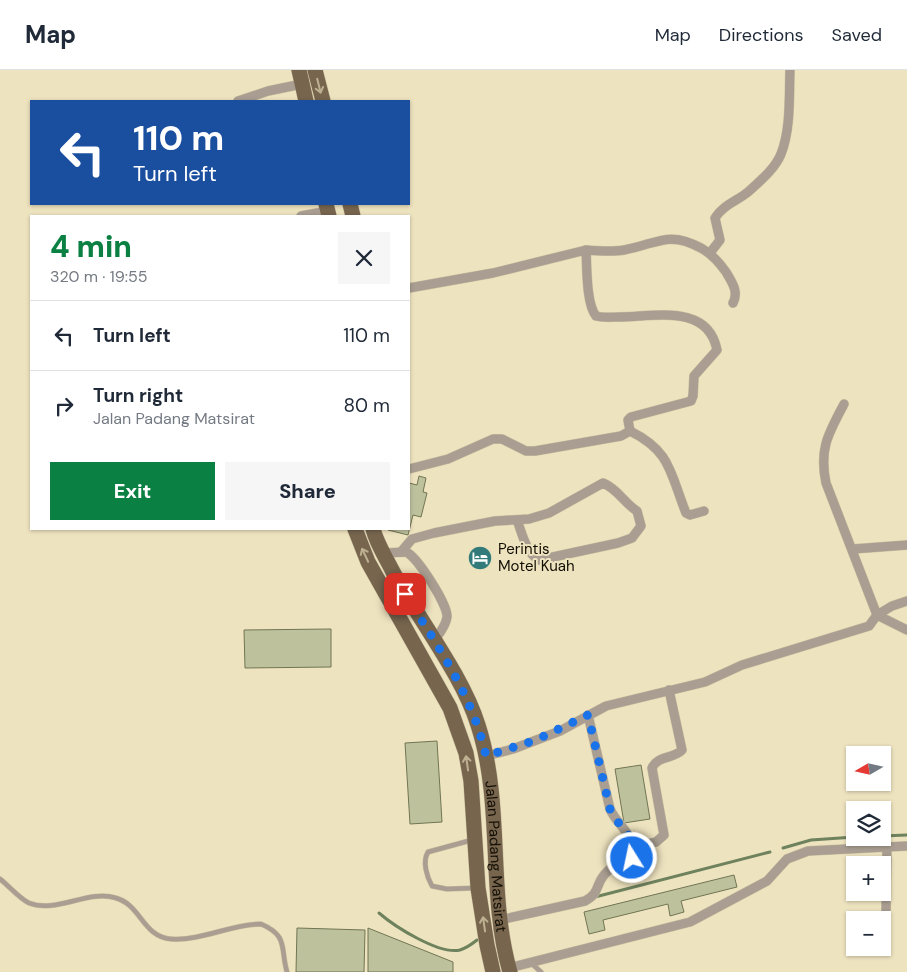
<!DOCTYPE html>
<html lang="en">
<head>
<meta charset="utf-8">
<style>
  :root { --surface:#fff; --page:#f6f6f7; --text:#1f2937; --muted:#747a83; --line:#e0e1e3; --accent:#0b8043 }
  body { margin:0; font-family:"DM Sans",sans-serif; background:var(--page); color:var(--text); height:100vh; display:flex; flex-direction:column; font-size:19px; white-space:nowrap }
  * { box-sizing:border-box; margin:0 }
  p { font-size:16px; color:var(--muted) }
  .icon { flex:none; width:28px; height:28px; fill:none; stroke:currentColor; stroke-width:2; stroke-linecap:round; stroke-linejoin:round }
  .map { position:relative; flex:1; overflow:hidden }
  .details { position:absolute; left:30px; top:145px; width:380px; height:315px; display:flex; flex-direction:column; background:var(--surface); border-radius:0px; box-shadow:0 1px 4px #0004 }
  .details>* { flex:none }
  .hud { position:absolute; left:30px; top:30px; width:380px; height:105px; border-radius:0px; box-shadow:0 1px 4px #0004; background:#1a4fa0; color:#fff; overflow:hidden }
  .needle { width:32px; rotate:261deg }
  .fabs { position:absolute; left:846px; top:676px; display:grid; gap:10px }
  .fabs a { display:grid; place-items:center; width:45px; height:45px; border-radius:0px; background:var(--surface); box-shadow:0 1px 4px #0004; font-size:25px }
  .pin { position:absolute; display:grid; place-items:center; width:42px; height:42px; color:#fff; margin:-21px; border-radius:10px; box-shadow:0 2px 8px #0006 }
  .me { position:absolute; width:55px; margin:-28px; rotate:350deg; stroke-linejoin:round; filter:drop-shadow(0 0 4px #0008) }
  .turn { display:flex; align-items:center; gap:18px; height:105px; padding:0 20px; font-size:22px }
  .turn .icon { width:65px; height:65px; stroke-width:2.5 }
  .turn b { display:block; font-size:35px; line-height:42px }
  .round { display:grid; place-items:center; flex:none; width:52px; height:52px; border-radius:0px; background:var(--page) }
  .head { display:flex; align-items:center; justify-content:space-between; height:85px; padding:0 20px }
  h1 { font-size:30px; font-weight:800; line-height:38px; color:var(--accent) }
  .button { display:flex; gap:10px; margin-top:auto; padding:10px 20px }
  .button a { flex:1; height:58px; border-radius:0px; background:var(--accent); color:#fff; font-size:20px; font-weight:800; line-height:58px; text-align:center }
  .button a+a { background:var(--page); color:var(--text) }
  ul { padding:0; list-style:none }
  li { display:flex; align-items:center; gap:15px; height:70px; padding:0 20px; border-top:1px solid var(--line) }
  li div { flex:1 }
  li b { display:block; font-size:19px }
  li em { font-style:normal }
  header { display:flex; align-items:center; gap:30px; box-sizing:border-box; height:70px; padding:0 25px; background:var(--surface); border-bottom:1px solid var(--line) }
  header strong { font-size:24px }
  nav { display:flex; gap:28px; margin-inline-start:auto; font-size:18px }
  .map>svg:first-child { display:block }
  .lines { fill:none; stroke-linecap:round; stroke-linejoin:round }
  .stream { stroke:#6e825d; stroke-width:3 }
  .building { fill:#bdc29d; stroke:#717553 }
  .lane-casing { stroke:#cbc1a1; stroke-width:5.5 }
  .street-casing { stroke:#cbc1a1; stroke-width:10 }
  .primary-casing { stroke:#cbc1a1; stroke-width:16 }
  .lane { stroke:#a99e91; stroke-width:4.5 }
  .street { stroke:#a99e91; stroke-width:9 }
  .primary { stroke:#77654e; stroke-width:15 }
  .oneway { stroke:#beb192 }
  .route { stroke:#1a73e8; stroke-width:9; stroke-dasharray:0 16.2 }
  .labels { text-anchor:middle; stroke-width:4; stroke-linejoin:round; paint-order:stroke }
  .poi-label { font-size:15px; fill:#120e03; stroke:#eee3bf; text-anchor:start }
  .street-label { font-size:15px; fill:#120e03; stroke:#eee3bf }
</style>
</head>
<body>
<header>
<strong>Map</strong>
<nav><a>Map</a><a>Directions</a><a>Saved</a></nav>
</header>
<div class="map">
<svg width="907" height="902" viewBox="0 0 907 902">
  <rect width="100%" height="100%" fill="#eee3bf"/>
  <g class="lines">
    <!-- stream -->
    <g class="stream">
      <polyline points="882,766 907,765"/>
      <polyline points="783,778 811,770 855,767"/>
      <polyline points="595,827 770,782"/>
      <path d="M 379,843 C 394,856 439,885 460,880 C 466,878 472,874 477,870"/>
    </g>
  </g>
  <!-- building -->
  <g class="building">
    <polygon points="419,406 426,408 423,422 427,423 421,447 413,445 408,465 388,460 409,459 409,413 417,415"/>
    <polygon points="331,559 331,597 245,598 244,560"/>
    <polygon points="437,671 442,752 410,754 405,673"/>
    <polygon points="641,695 650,749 624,753 615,699"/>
    <polygon points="734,805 737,817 681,831 684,842 670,846 668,834 603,850 605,860 589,864 584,842"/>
    <polygon points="297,858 365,860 364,902 296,902"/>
    <polygon points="368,858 453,892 453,902 368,902"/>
  </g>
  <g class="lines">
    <!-- lane casing -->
    <g class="lane-casing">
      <g id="lane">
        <path d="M 472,770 L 428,782 C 422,792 427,807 432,816 L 447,819 L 475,818"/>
        <path d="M 0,809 C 9,816 19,828 29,833 C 56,844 88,819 116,828 C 141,835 143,867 171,869 C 202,871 231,854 261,854 C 289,866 280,878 287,902"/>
        <polyline points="531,893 541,902"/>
      </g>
    </g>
    <!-- street casing -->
    <g class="street-casing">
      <g id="street">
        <polyline points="238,31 268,21 302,14"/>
        <polyline points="301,146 328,141"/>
        <path d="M 586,180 C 599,181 612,182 624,180 C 657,174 668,160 701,178 C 712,184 719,192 726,202 C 732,212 739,222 733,233"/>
        <path d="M 710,183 L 720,170 L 715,148 C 723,135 737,131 748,122 C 759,112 775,99 781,84 C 791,59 789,26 790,0"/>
        <path d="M 409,218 L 493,203 L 586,180 C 587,196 586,234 596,246 C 603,248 611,247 619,247 C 654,247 708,233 717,280 L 694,306 L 693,326 L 691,331 L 631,347 L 628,350 L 630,361 L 621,366 L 535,381 L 526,381 L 502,369 L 493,369 L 448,389 L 409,399"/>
        <path d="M 844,334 C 828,364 819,379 826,413 L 877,545 L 907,560"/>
        <path d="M 630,361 C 671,381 670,403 686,443 L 690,445 L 704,441"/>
        <polyline points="853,479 907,475"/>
        <path d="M 401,482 L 412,469 L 434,463 L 495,451 L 529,449 L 549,443 L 603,413 C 618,419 624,433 637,441 L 641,456 L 632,468 L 618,473 L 539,490 C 526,483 522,463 517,450"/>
        <path d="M 384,483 L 406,482 C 417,486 448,535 447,547 C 446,556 439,564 434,571"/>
        <polyline points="486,686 513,679 560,661 606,636 705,612 742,595 869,556 877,545 892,536 907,531"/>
        <path d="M 635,777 L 656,772 L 664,765 L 652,698 C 658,685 674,689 682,680 L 669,620"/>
        <polyline points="886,843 887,776"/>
        <path d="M 500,850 L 585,831 C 600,823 595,816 604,805 C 611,796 622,793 632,788 C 639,767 617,756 610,739 L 588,645"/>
        <polyline points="509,898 690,852 767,811 787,789 808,781 907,776"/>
      </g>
    </g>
    <!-- primary casing -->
    <g class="primary-casing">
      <g id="primary">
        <polyline points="299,0 306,31"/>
        <polyline points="315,0 323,31"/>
        <polyline points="326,134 329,146"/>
        <polyline points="350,134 353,146"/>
        <polyline points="355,459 368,492 450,638 466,683 471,711 478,818 487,875 493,902"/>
        <path id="s1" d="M 373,459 C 377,474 385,486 392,500 C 418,549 462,604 478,655 C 504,735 487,822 510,902"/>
      </g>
    </g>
    <!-- lane -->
    <use href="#lane" class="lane"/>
    <!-- street -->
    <use href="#street" class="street"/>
    <!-- primary -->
    <use href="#primary" class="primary"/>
  </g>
  <!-- one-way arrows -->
  <defs><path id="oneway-shaft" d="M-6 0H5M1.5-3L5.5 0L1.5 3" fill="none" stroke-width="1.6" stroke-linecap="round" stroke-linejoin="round" transform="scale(1.25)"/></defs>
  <g class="oneway">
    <use href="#oneway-shaft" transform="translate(319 16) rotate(76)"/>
    <use href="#oneway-shaft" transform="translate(365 485) rotate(-115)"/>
    <use href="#oneway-shaft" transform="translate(467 693) rotate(-98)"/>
    <use href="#oneway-shaft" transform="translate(484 854) rotate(-98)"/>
  </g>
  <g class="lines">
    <!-- route -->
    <path class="route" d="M 405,524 C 437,575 473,626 486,686 L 536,670 L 588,645 L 610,739 C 616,756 640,767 632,788"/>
  </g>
  <!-- icons -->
  <defs>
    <g id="hotel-disc" transform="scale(1.25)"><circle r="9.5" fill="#327b7a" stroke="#eee3bf"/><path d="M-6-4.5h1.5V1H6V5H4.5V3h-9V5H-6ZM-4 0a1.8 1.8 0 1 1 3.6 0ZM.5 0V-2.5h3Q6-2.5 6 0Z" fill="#fff"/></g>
  </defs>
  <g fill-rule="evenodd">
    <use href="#hotel-disc" x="480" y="488"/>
  </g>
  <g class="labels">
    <!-- poi labels -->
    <g class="poi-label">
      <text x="498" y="484">Perintis<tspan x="498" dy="17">Motel Kuah</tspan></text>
    </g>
    <!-- street labels -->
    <g class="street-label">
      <text dy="5" stroke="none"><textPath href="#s1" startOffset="356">Jalan Padang Matsirat</textPath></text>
    </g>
  </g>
</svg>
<div class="fabs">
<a><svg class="needle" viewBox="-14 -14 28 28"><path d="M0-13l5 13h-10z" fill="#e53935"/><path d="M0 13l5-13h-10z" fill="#747a83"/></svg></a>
<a><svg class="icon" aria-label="layers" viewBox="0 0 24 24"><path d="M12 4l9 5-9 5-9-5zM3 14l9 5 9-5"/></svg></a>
<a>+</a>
<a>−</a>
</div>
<div class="pin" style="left:405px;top:524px;background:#d93025"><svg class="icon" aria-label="arrive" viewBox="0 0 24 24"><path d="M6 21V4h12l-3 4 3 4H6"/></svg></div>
<svg class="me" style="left:632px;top:788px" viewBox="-20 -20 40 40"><circle r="17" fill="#1a73e8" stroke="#fff" stroke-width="3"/><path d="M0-11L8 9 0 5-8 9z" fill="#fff"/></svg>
<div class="hud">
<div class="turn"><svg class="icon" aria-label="left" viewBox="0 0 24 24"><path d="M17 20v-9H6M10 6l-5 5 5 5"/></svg><div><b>110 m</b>Turn left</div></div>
</div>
<section class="details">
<div class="head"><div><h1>4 min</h1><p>320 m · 19:55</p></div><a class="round"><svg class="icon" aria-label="close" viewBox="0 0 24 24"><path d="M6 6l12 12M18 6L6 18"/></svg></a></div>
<ul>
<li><svg class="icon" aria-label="left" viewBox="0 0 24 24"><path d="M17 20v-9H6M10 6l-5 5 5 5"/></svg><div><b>Turn left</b></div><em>110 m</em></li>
<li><svg class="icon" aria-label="right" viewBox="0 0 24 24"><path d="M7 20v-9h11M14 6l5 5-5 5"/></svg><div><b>Turn right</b><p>Jalan Padang Matsirat</p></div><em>80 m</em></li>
</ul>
<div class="button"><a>Exit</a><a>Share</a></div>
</section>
</div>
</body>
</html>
